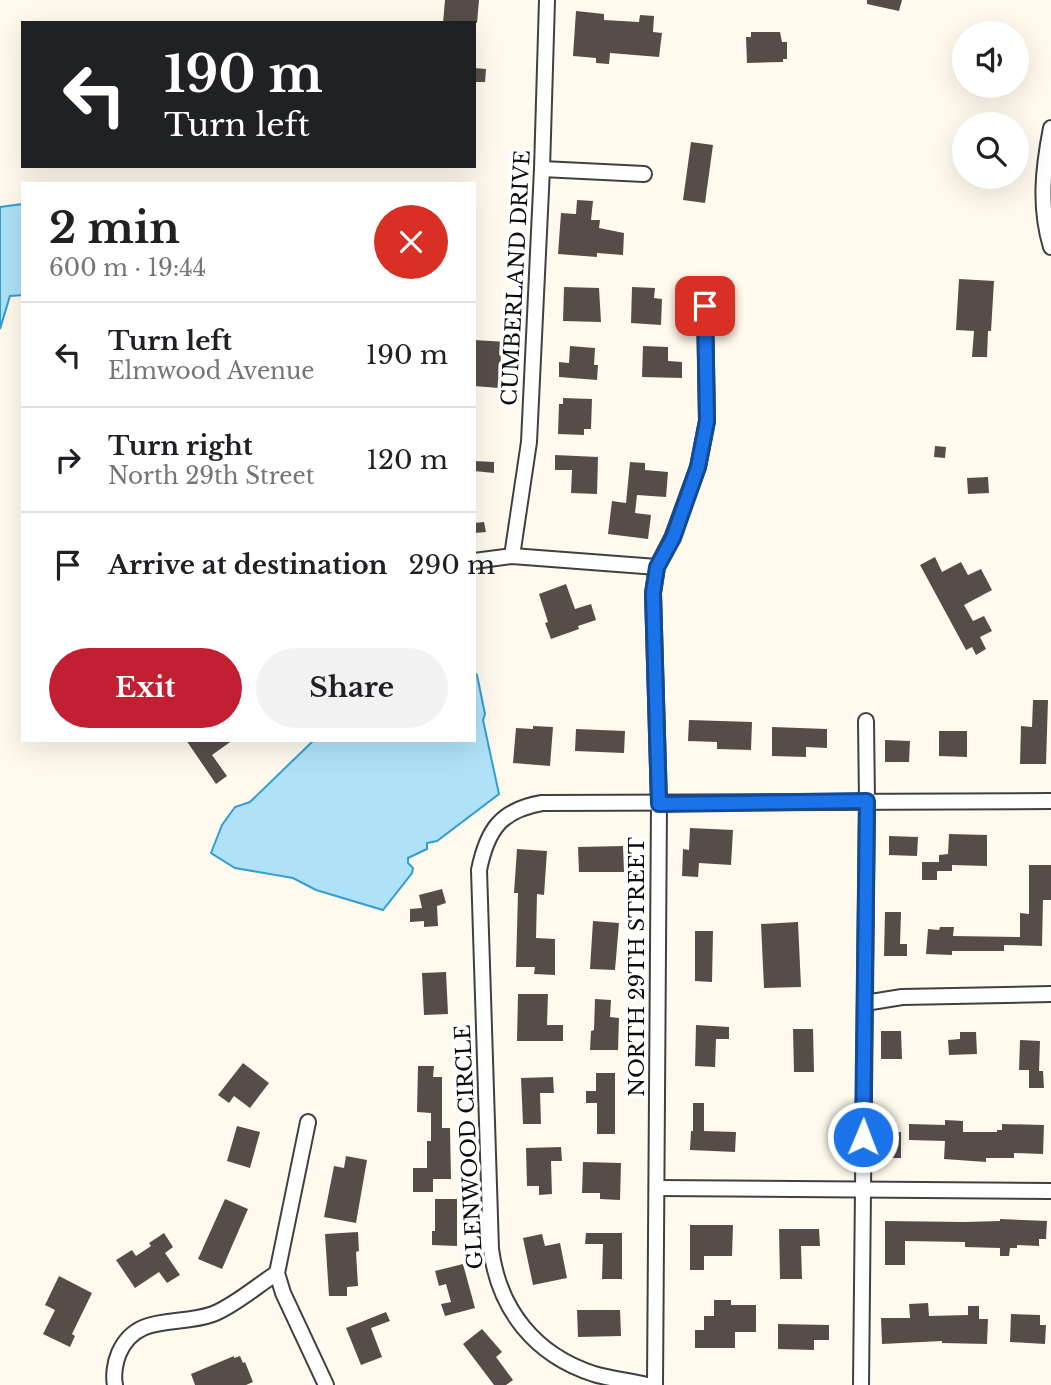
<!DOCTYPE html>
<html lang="en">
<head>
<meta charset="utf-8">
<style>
  :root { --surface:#fff; --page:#f2f2f2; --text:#202124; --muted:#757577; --line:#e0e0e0; --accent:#c31f32 }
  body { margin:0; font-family:"Libre Baskerville",serif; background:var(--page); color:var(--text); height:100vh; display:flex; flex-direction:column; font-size:26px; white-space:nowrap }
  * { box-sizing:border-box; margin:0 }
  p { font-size:23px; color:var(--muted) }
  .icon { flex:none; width:38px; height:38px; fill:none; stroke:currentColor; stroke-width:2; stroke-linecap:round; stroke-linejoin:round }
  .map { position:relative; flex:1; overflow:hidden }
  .sheet { position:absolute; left:21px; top:182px; width:455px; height:560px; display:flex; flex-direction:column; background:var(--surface); border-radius:0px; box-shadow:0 7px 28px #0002 }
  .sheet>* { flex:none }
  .top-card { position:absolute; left:21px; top:21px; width:455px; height:147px; border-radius:0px; box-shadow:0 7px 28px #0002; background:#202124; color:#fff; overflow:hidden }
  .controls { position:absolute; left:952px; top:21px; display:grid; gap:14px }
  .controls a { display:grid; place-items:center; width:77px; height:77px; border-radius:50%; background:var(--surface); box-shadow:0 7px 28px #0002; font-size:35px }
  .pin { position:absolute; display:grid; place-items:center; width:60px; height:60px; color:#fff; margin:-30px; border-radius:14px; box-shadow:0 4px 10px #0006 }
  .me { position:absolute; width:77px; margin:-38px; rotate:1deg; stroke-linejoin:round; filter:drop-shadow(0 0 5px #0008) }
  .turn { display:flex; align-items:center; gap:24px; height:147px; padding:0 28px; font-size:32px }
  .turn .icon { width:91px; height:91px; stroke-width:2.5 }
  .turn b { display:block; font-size:49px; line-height:60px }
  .round { display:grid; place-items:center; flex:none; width:74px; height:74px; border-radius:37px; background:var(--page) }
  .summary { display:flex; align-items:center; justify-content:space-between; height:119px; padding:0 28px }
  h1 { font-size:42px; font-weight:800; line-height:52px }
  .primary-button { display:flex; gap:14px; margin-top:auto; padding:14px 28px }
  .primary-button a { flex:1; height:80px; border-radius:42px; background:var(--accent); color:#fff; font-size:28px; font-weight:800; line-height:80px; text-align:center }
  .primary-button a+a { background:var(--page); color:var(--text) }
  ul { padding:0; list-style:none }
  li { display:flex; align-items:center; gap:21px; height:105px; padding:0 28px; border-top:2px solid var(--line) }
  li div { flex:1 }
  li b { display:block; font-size:26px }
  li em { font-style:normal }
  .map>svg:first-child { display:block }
  .water { fill:#afe2f9; stroke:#329ed3; stroke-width:2 }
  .building { fill:#564d49 }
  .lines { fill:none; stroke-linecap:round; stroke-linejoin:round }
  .street-casing { stroke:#404040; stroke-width:18 }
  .street { stroke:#fff; stroke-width:14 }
  .route-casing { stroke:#114b97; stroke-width:18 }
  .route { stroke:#1a73e8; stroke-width:12 }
  .labels { text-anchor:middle; stroke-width:7; stroke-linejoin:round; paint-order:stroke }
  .street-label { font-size:21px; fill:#0d0d0d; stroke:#fff }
</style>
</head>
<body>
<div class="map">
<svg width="1051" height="1385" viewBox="0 0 1051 1385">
  <rect width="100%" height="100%" fill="#fffaed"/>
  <!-- water -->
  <g class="water">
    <polygon points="23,204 23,295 10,296 0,329 0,207"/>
    <polygon points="474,672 477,675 485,714 483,720 499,794 437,841 427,843 427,849 408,858 408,863 413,868 412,873 383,910 316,890 293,878 235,868 211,853 222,825 235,807 250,802 314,740 474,740"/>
  </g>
  <!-- building -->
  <g class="building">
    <polygon points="445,0 479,0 477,23 443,23"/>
    <polygon points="867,0 902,0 899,11 867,4"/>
    <polygon points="576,11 604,14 604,20 639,22 640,15 654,16 653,32 662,33 659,57 610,53 609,64 596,63 596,58 573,56"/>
    <polygon points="751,32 780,32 782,42 787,42 787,59 783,59 783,62 747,63 746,37 751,37"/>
    <polygon points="474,68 486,69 485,82 474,82"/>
    <polygon points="691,142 713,145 705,203 683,200"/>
    <polygon points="577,200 593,201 591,220 600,220 599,228 624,233 623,255 597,253 597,257 558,254 561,213 576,214"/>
    <polygon points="959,279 994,281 991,331 988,331 987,357 972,357 974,331 956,330"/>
    <polygon points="564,287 599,288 601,322 563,321"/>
    <polygon points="632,287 655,288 654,298 662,299 661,325 631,323"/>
    <polygon points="474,340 507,342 506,355 501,355 499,388 474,386"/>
    <polygon points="570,346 595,348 594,365 598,365 597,380 559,377 559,362 569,363"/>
    <polygon points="643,346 668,347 668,361 682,362 682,378 642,377"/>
    <polygon points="563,398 592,399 591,429 584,429 584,435 558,434 559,404 563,404"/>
    <polygon points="935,446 946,447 945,458 934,457"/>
    <polygon points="555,455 598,457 597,494 571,493 572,470 555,470"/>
    <polygon points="474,461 494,462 494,473 474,471"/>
    <polygon points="630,462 645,463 645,470 668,472 666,497 637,495 635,513 651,515 648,539 608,534 612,501 626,503"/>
    <polygon points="988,477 989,493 968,494 967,478"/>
    <polygon points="484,522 486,532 474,533 474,523"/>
    <polygon points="935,557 942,572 961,562 968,575 981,569 992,590 964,605 973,621 984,616 992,631 980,637 986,649 976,655 972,647 966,650 920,565"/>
    <polygon points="566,584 575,609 591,604 596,620 578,626 579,629 551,639 545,623 548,622 539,594"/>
    <polygon points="1033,700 1048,700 1046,764 1020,764 1021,726 1032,727"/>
    <polygon points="689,720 752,722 751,750 717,749 717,742 688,741"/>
    <polygon points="533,726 553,727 550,766 513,763 516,728 533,729"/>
    <polygon points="772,727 827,729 827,748 806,747 806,757 772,756"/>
    <polygon points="576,729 625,731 624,753 575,751"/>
    <polygon points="939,731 967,731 967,757 939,756"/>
    <polygon points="186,740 233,740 212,755 227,776 216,784"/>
    <polygon points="885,740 910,741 909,762 885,762"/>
    <polygon points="690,828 733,830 731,865 699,863 698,877 682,876 683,849 689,850"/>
    <polygon points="949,834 987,835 987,866 952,865 952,871 937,871 937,880 922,880 922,862 939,862 939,855 948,854"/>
    <polygon points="889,836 918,837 917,856 889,855"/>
    <polygon points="623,846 624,872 579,872 578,847"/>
    <polygon points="517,849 547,851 544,895 537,894 536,938 555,939 555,975 534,974 535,967 516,967 518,893 514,893"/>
    <polygon points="1029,865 1051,865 1051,900 1043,900 1042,946 1004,945 1004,951 952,951 952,955 926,954 928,929 939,930 940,927 954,927 953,936 1020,937 1020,913 1029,914"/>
    <polygon points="442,889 446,903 437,906 438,926 424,927 424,921 410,922 410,909 422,908 419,895"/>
    <polygon points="885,912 901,912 900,944 907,944 907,956 884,956"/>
    <polygon points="593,921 619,923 615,970 590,969"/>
    <polygon points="798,922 801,987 764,988 761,924"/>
    <polygon points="695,931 713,931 712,982 695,981"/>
    <polygon points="446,972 448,1014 424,1015 422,973"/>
    <polygon points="518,994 548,994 547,1025 563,1025 563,1041 517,1041"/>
    <polygon points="595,999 611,1000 610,1017 619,1018 618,1050 590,1050 591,1031 594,1030"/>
    <polygon points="696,1025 729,1027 729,1039 716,1039 715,1067 695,1066"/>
    <polygon points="793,1029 813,1029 814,1072 794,1072"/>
    <polygon points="881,1031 901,1031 902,1059 881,1059"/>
    <polygon points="960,1032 976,1032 977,1054 949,1055 948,1040 960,1039"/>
    <polygon points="1020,1040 1040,1041 1039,1071 1043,1071 1044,1088 1029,1088 1029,1070 1019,1070"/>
    <polygon points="243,1063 269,1083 250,1108 234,1096 229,1103 218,1095"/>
    <polygon points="418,1066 434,1066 433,1077 442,1077 442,1128 450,1128 451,1179 433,1179 433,1192 413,1192 413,1168 427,1168 427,1141 431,1141 431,1113 417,1112"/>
    <polygon points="596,1073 615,1073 615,1134 597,1134 597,1103 586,1103 586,1091 596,1091"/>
    <polygon points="553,1077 554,1093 540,1093 541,1124 523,1124 521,1078"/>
    <polygon points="693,1103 704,1103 704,1131 736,1132 735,1152 690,1150 691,1131 693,1131"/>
    <polygon points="945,1120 963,1121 963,1132 997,1132 997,1130 1002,1130 1002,1124 1044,1125 1043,1154 1014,1153 1014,1158 986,1158 986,1162 944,1159 945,1141 909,1140 909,1124 945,1125"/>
    <polygon points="237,1126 260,1132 250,1168 227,1161"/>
    <polygon points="884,1132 901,1132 901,1158 883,1158"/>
    <polygon points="561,1147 562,1161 551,1161 552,1194 539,1195 539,1186 527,1186 526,1148"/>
    <polygon points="346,1156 367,1160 356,1223 324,1217 334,1166 344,1168"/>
    <polygon points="583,1162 621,1163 620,1200 600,1199 600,1193 582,1193"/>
    <polygon points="225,1199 248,1209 222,1269 198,1259"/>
    <polygon points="435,1199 457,1199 457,1246 432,1245 432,1231 435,1231"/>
    <polygon points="1000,1219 1047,1221 1046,1239 1039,1239 1039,1246 1017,1245 1017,1248 1010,1248 1009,1256 1000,1256 1000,1248 965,1247 965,1242 905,1241 905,1265 885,1265 885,1221 965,1222 1000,1221"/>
    <polygon points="690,1225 733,1225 732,1256 704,1256 704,1270 690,1270"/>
    <polygon points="779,1229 819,1229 820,1246 801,1246 802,1279 780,1279"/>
    <polygon points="358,1232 359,1251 356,1252 358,1286 347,1287 347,1296 329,1296 325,1234"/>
    <polygon points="164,1233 173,1247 165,1253 180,1275 167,1283 159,1272 135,1288 116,1260 132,1250 136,1256 151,1246 149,1243"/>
    <polygon points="586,1233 622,1233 622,1279 602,1279 603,1244 585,1244"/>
    <polygon points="542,1234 545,1246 560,1243 567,1278 533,1285 523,1238"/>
    <polygon points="463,1264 475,1308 445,1316 441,1304 451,1302 446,1284 439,1286 435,1271"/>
    <polygon points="59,1276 92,1293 72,1334 75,1336 70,1347 43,1334 55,1310 45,1305"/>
    <polygon points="714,1300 731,1300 731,1305 756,1305 756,1332 735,1332 735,1348 695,1348 695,1330 704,1330 704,1316 714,1316"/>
    <polygon points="928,1303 929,1316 968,1315 968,1306 979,1306 979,1319 988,1319 987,1344 942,1343 942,1341 882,1344 881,1318 910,1318 909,1304"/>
    <polygon points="577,1310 620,1310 621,1336 578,1337"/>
    <polygon points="386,1312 390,1321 371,1328 382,1357 361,1365 346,1328"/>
    <polygon points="1011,1314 1040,1315 1040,1325 1046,1325 1045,1344 1010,1342"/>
    <polygon points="778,1324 829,1325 829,1340 814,1340 814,1350 778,1349"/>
    <polygon points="482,1329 502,1352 496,1357 513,1380 506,1385 494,1385 463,1344"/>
    <polygon points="234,1356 234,1358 240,1356 243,1363 245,1362 253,1382 246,1385 195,1385 191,1374"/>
  </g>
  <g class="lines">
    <!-- street casing -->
    <g class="street-casing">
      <g id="street">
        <path d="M 1051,128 C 1043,169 1039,207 1051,247"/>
        <polyline points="542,169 644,174"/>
        <polyline points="512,556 529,442 542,169 547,0"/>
        <polyline points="474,561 512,556 657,567"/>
        <polyline points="865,1003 902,997 1051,994"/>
        <polyline points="308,1122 277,1273 283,1293 326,1385"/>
        <polyline points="657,1188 1051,1191"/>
        <path d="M 115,1385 C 113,1376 115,1362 119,1353 C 137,1312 178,1327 213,1314 C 234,1306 258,1285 277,1273"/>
        <path d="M 647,1385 C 630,1381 611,1379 594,1374 C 535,1355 499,1310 491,1249 L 479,870 C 487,831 500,810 542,803 L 1051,801"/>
        <polyline points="655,1385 659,804 653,593 657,567 672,538 698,467 707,421 705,306"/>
        <polyline points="861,1385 867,801 866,721"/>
      </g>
    </g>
    <!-- street -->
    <use href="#street" class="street"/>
  </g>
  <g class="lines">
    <!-- route casing -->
    <g class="route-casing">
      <polyline id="route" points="705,306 707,421 698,467 673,538 657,567 653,593 659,804 867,801 863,1137"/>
    </g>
    <!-- route -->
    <use href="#route" class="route"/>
  </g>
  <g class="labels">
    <!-- street labels -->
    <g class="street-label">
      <text transform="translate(516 278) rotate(-87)" y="7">CUMBERLAND DRIVE</text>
      <text transform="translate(637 967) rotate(-90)" y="7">NORTH 29TH STREET</text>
      <text transform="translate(469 1147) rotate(-93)" y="7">GLENWOOD CIRCLE</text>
    </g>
  </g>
</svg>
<div class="controls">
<a><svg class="icon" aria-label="sound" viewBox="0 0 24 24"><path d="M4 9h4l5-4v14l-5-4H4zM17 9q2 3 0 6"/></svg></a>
<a><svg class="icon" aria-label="search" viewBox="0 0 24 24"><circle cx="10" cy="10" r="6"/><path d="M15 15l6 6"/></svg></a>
</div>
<div class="pin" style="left:705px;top:306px;background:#d93025"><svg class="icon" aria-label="arrive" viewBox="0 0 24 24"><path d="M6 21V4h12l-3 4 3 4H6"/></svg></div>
<svg class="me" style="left:863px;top:1137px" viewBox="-20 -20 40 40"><circle r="17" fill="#1a73e8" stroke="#fff" stroke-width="3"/><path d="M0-11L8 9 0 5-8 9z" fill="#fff"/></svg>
<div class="top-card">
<div class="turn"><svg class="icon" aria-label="left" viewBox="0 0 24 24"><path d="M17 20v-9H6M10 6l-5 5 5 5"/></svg><div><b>190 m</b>Turn left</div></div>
</div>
<section class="sheet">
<div class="summary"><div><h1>2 min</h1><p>600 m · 19:44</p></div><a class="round" style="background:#d93025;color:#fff"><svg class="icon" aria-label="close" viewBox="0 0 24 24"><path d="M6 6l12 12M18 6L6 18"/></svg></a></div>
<ul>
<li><svg class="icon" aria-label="left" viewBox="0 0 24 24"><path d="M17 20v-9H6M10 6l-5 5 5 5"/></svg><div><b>Turn left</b><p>Elmwood Avenue</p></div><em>190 m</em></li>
<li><svg class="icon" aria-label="right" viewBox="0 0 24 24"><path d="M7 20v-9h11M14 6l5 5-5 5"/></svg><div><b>Turn right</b><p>North 29th Street</p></div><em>120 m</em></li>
<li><svg class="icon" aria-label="arrive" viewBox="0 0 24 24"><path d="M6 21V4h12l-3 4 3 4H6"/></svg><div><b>Arrive at destination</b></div><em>290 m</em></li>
</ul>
<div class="primary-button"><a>Exit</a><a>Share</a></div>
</section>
</div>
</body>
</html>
